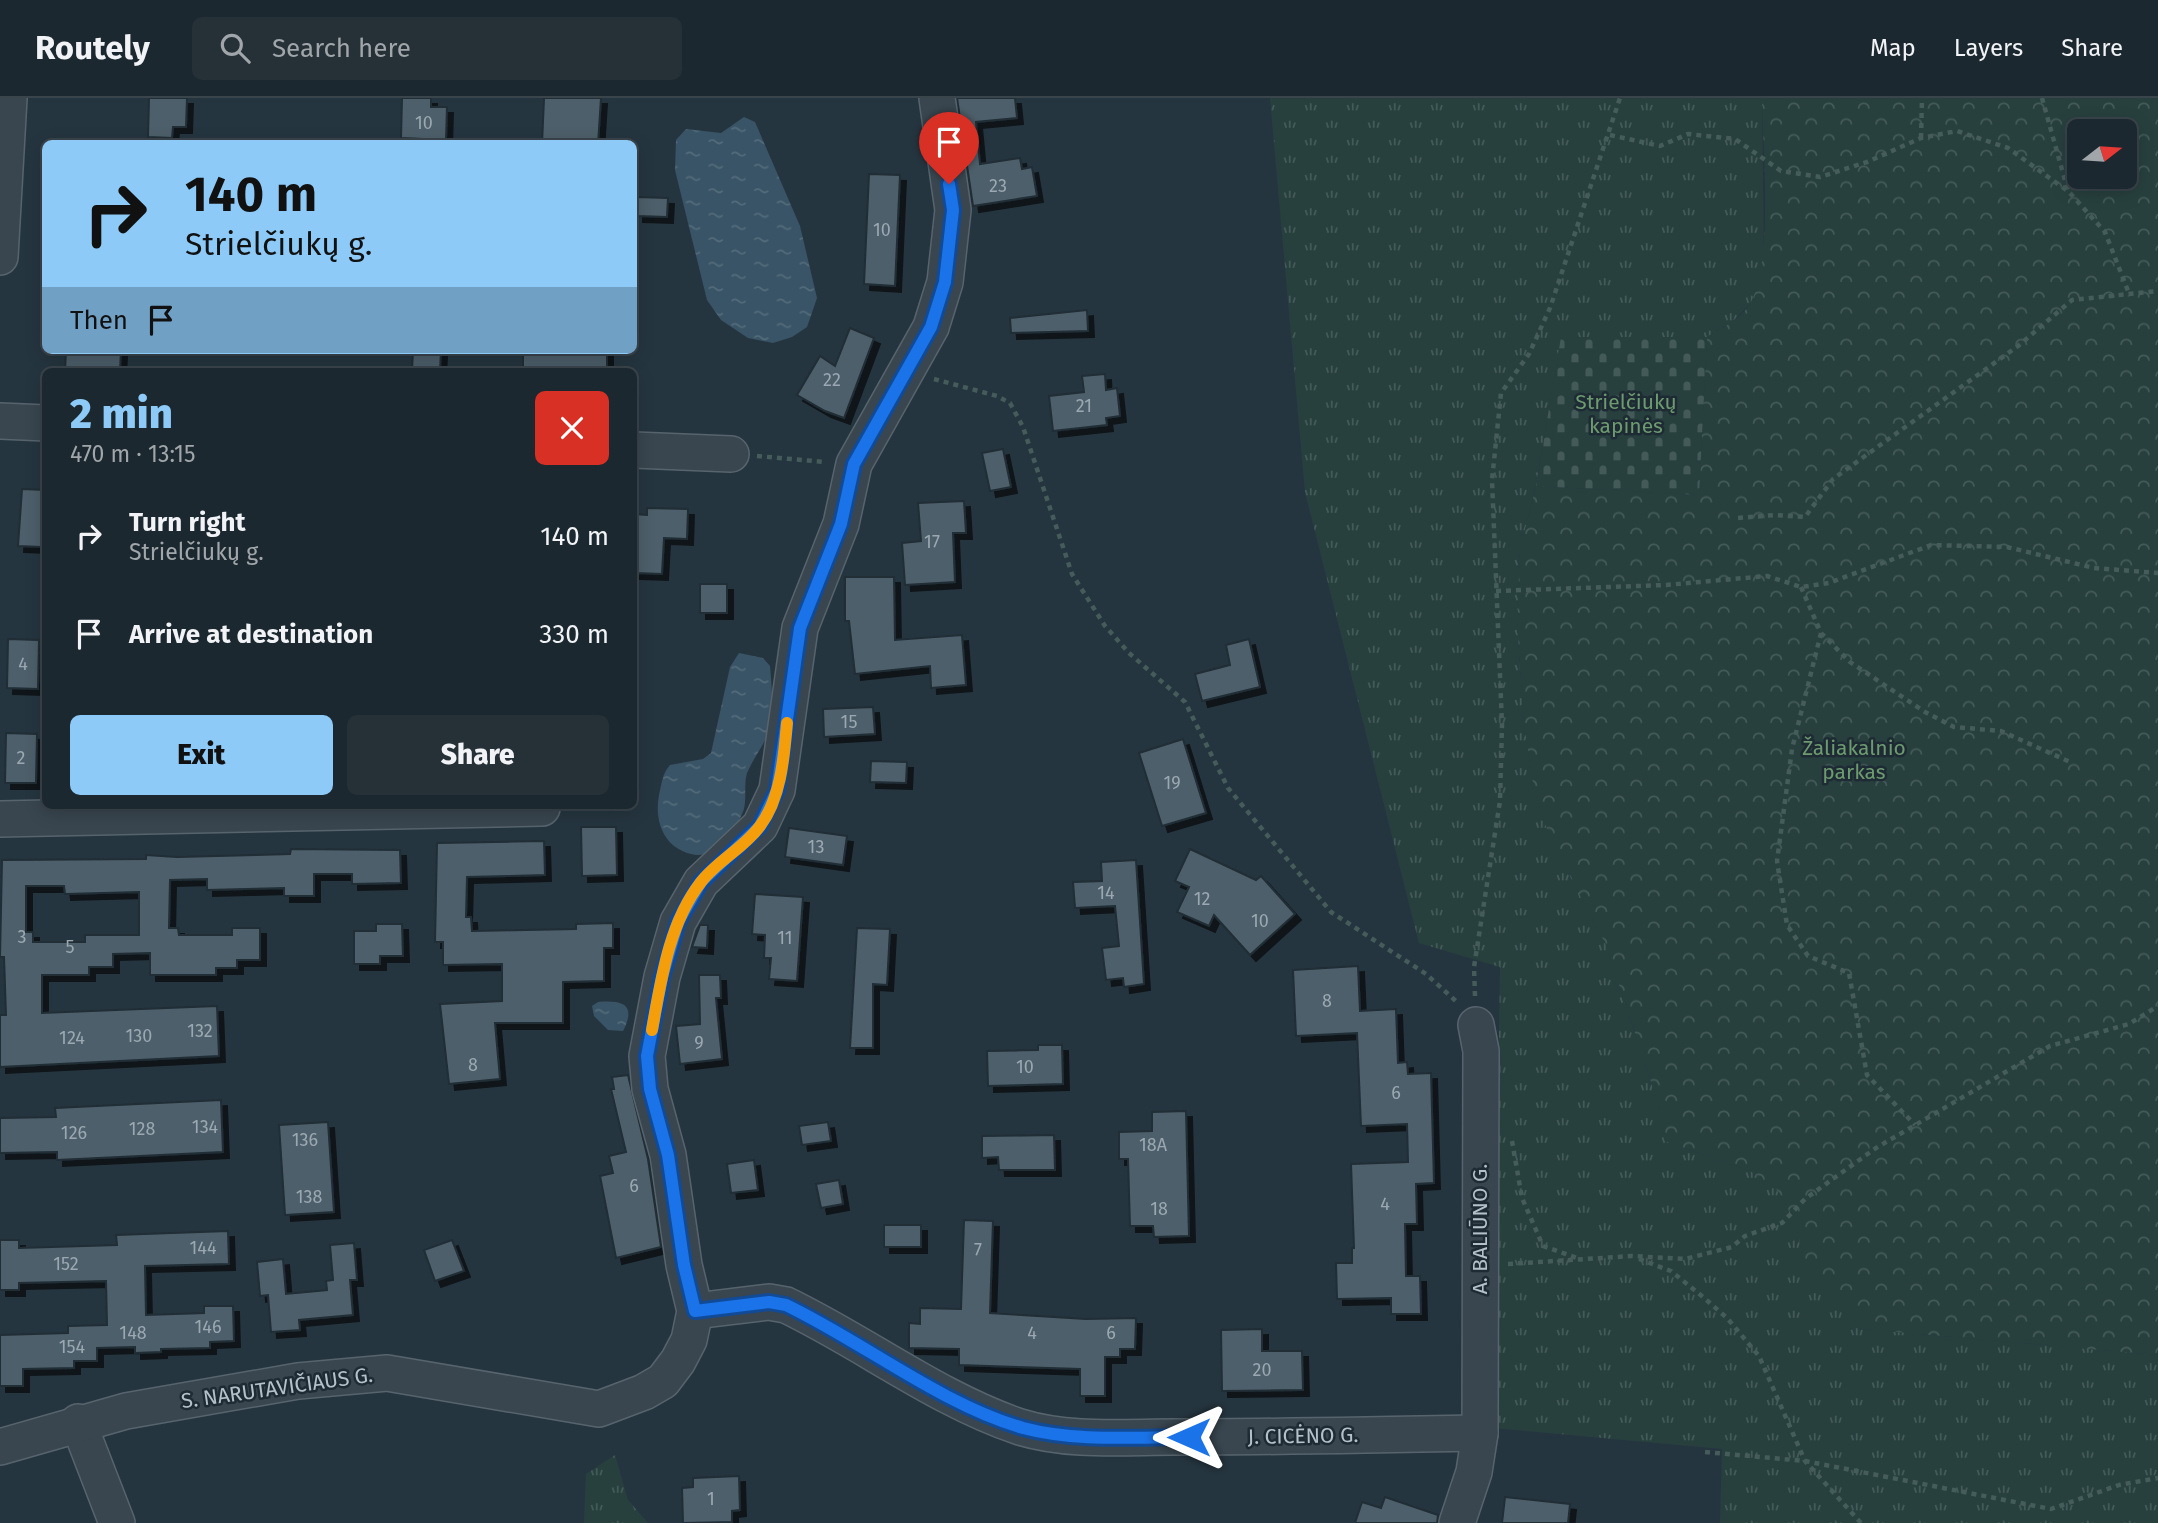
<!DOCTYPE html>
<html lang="en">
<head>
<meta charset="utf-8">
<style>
  :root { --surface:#1c282f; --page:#253037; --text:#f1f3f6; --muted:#a0a6aa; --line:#3a444b; --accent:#8dcaf7 }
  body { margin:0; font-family:"Fira Sans",sans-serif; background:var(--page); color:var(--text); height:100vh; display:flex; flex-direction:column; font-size:26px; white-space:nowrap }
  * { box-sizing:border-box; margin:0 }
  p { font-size:23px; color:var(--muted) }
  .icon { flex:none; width:38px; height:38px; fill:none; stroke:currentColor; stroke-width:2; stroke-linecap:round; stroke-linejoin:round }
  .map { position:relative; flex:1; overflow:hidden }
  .panel { position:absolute; left:42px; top:270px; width:595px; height:441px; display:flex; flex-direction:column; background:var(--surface); border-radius:10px; box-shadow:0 4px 18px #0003,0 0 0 2px var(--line) }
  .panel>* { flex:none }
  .guide { position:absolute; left:42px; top:42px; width:595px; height:214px; border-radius:10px; box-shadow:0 4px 18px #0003,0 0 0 2px var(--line); background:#8dcaf7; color:#111; overflow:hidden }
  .needle { width:46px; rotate:73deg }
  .buttons { position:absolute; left:2067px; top:21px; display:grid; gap:14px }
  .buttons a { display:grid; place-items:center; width:70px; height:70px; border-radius:10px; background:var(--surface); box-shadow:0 4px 18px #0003,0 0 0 2px var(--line); font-size:35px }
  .pin { position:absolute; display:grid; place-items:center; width:60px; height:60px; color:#fff; margin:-72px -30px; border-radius:50% 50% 50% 0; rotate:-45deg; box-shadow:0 0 7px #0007 }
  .pin .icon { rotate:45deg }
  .me { position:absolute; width:77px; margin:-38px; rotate:270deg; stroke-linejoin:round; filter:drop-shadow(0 0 5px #0008) }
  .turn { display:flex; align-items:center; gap:24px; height:147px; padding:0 28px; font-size:32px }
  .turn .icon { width:91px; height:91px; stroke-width:2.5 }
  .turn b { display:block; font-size:49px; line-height:60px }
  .then { display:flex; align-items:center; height:66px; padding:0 28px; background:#0003; gap:14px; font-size:26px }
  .round { display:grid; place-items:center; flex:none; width:74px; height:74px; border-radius:10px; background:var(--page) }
  .overview { display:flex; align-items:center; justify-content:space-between; height:119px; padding:0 28px }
  h1 { font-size:42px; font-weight:800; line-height:52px; color:var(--accent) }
  .primary-button { display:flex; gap:14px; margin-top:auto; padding:14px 28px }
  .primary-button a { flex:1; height:80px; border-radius:10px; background:var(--accent); color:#111; font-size:28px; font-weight:800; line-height:80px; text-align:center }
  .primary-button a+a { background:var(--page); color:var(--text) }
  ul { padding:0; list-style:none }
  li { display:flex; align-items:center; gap:21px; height:98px; padding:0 28px }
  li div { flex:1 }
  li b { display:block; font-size:26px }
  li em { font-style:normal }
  header { display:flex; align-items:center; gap:42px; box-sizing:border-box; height:98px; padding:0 35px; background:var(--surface); border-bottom:2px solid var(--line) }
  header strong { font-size:33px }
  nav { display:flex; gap:38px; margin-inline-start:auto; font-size:24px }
  .search { width:490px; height:63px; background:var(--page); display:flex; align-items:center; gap:18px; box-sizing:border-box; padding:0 24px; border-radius:10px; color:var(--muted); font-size:26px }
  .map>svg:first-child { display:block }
  .grass { fill:url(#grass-tufts) }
  .forest { fill:url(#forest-crowns); fill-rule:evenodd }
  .cemetery { fill:url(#cemetery-stones) }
  .water { fill:url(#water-ripples) }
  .building { fill:#4e5f6a; stroke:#202d36; stroke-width:2; fill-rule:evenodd; filter:url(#shadow) }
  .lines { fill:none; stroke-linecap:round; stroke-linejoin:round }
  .minor-casing { stroke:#57646d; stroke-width:38 }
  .path { stroke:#455c5a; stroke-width:4.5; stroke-dasharray:5 5; stroke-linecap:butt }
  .minor { stroke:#39464f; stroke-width:35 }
  .route-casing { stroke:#114b97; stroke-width:18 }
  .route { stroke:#1a73e8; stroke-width:12 }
  .slow { stroke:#f59e0b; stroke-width:12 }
  .labels { text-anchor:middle; stroke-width:5; stroke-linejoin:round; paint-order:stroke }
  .number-label { font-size:18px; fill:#9ba8b2 }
  .park-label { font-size:21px; fill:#6d9b6f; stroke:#1e2b34 }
  .street-label { font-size:21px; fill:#b5c1ca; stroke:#1e2b34 }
</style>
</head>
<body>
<header>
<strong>Routely</strong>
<div class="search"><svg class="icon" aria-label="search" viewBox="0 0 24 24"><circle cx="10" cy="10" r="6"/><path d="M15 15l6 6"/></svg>Search here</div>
<nav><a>Map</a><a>Layers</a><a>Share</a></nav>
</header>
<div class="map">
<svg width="2158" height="1425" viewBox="0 0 2158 1425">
  <defs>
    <pattern id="grass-tufts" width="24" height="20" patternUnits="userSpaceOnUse" patternTransform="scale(1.75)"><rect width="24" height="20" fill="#27403e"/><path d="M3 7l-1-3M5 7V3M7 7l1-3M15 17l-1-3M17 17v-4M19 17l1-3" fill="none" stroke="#445a59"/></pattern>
    <pattern id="forest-crowns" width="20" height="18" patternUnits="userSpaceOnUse" patternTransform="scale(1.75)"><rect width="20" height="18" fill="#27403e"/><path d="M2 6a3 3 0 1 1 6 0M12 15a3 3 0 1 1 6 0" fill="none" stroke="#445a59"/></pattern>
    <pattern id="cemetery-stones" width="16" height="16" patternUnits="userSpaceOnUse" patternTransform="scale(1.75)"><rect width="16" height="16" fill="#27403e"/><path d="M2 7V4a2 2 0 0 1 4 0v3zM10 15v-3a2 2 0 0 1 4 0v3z" fill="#445a59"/></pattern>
    <pattern id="water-ripples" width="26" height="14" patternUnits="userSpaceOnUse" patternTransform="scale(1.75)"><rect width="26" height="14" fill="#395466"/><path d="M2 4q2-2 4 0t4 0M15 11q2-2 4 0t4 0" fill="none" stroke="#536b7b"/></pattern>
    <filter id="shadow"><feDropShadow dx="6" dy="6" stdDeviation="0" flood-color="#0009"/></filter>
  </defs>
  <rect width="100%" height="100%" fill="#25353f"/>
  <!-- grass -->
  <g class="grass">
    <polygon points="1270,0 1762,0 1764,167 1752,204 1732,224 1707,239 1561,240 1536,387 1520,452 1517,524 1524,626 1534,692 1550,740 1606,847 1657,1002 1665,1043 1752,1074 1777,1092 1795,1122 1803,1161 1862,1231 2158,1257 2158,1425 1720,1425 1722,1351 1493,1330 1500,869 1419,845 1305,394"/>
    <polygon points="615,1357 628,1402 648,1425 584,1425 586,1376"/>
  </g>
  <!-- forest -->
  <path class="forest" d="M 1762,0 L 2158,0 L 2158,1257 L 1862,1231 L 1803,1161 L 1795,1122 L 1777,1092 L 1752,1074 L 1665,1043 L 1657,1002 L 1606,847 L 1550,740 L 1534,692 L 1524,626 L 1517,524 L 1520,452 L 1536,388 L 1699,397 L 1707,239 C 1723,230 1744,219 1752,202 C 1773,158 1763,52 1762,0 ZM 2079,33 L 2124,33 L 2124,79 L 2079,79 Z"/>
  <!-- cemetery -->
  <polygon class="cemetery" points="1561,239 1707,239 1699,397 1536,388"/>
  <!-- water -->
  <g class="water">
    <polygon points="744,19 755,24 800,128 817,200 807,229 792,239 773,245 748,240 721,222 707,202 675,72 676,42 686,31 721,35"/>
    <path d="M 739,555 L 763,560 L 770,568 C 772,592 775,619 765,642 C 760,653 752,663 747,675 C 743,688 748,704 742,716 C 736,731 714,759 696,757 C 664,752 654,724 659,697 C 662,685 662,676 670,667 L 703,661 L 711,655 L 730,569 Z"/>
    <path d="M 598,904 C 622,902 637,906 623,933 L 608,932 L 594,918 L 592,908 Z"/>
  </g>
  <!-- building -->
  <g class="building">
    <polygon points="149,0 187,0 186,29 173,29 172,40 148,39"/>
    <polygon points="402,0 431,0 431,9 447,9 446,42 401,40"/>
    <polygon points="544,0 601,0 598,46 542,46"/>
    <polygon points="957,0 1015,0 1017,20 976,24 980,66 1020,60 1022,71 1032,69 1037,98 973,108"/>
    <polygon points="869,76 900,77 895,188 864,186"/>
    <polygon points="637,99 668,100 667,119 637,118"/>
    <polygon points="1087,212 1088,233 1011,235 1010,220"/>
    <polygon points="850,230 874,240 844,320 825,313 797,297 820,258 835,268"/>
    <polygon points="66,252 121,252 120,273 65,273"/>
    <polygon points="413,252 441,252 440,273 412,273"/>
    <rect x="523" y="253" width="84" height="20"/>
    <polygon points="1105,276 1106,292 1117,290 1120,318 1106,320 1107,327 1053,333 1049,298 1084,294 1082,278"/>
    <polygon points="1003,351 1011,389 990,393 982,355"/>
    <polygon points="22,391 46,392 46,434 42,434 41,449 18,448"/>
    <polygon points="964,403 966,435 953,435 955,484 905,487 902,445 921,443 918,405"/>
    <polygon points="647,410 688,411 687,441 664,440 662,476 634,475 634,416 647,417"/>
    <polygon points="845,479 894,479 895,542 962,537 966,587 931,590 930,568 855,576 849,523 845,523"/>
    <rect x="700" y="486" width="27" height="29"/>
    <polygon points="8,541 39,542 38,591 7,590"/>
    <polygon points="1249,541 1260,589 1202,603 1195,576 1230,567 1226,547"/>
    <polygon points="873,609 875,636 824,639 823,611"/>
    <polygon points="6,635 37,636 36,685 5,685"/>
    <polygon points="1183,641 1206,715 1162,728 1139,655"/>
    <polygon points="871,663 907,664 906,685 870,684"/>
    <polygon points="581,729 616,729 617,777 582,778"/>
    <polygon points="789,730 847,738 843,767 785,759"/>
    <polygon points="544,743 545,777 467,779 466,819 471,819 472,833 576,831 576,826 613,825 613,850 604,850 604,883 563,884 563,925 495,925 500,981 449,986 440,906 502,903 502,866 443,867 443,844 435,844 437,745"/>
    <path d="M 291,751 L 400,752 L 401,785 L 352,786 L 352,776 L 314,776 L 314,798 L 284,798 L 284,790 L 207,792 L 207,781 L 170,782 L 169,830 L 178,830 L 179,837 L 232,837 L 232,830 L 260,830 L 260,862 L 237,862 L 237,870 L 216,870 L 216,877 L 150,877 L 150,855 L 113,856 L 113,869 L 89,869 L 89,877 L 42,877 L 42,915 L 217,908 L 219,958 L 0,969 L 0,917 L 6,917 L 4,859 L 0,859 L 2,762 L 146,761 L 146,757 L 177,759 L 290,756 ZM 26,788 L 64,788 L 65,796 L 139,794 L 139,837 L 85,837 L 85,844 L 33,844 L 33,834 L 26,834 Z"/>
    <polygon points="1190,751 1256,782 1261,778 1295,816 1250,857 1214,817 1209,828 1177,814 1189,789 1175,783"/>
    <polygon points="1136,762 1144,886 1124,889 1123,880 1106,882 1102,850 1119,848 1115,808 1075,810 1073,784 1102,783 1101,764"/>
    <polygon points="755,796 803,799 797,883 769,881 771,860 764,860 765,837 752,836"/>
    <polygon points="376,826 402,826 403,858 380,858 380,866 354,866 354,833 376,833"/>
    <polygon points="700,827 708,827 707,850 692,849"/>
    <polygon points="857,830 890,831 887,887 873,886 873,950 850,950"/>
    <polygon points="1358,868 1360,913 1396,911 1398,965 1407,964 1408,976 1431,975 1434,1085 1416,1086 1417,1126 1405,1126 1406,1178 1420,1178 1421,1216 1391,1216 1391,1200 1337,1201 1336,1165 1352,1165 1352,1150 1354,1150 1351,1066 1408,1064 1407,1026 1361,1028 1357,935 1296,938 1293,872"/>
    <polygon points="699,877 720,877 721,900 716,900 722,961 680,966 676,928 700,926"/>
    <polygon points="1038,947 1062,947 1063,986 988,988 987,953 1038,952"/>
    <polygon points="628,977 648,1061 661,1149 616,1160 600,1078 613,1075 609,1058 626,1054 611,991 614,991 612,979"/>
    <polygon points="221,1002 223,1054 57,1062 57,1054 0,1055 0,1020 56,1019 55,1010"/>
    <polygon points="1186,1013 1189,1138 1154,1139 1153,1128 1130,1128 1128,1061 1119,1061 1119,1034 1152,1033 1152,1014"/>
    <polygon points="328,1024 334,1114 285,1117 279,1027"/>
    <polygon points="828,1024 831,1043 802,1047 799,1028"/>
    <polygon points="1054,1037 1055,1072 999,1072 998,1059 982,1060 982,1038"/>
    <polygon points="754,1062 758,1092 731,1095 727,1066"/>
    <polygon points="839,1082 843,1106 821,1110 816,1086"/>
    <polygon points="964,1122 993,1123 990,1215 1086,1221 1136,1220 1135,1251 1120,1251 1120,1259 1105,1259 1105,1298 1080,1298 1080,1271 959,1267 959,1251 909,1250 909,1225 920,1226 920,1210 961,1211"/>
    <rect x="884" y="1127" width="37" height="22"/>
    <polygon points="228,1133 229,1166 145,1168 146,1217 204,1215 204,1208 233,1208 234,1243 210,1244 210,1250 161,1251 161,1254 135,1255 135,1249 97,1250 97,1263 74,1263 74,1270 23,1271 23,1288 0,1288 0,1237 68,1235 68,1228 107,1227 106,1183 19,1185 19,1192 0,1192 0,1142 19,1142 19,1150 117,1147 116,1137"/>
    <polygon points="452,1142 464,1173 435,1183 424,1152"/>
    <polygon points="354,1145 357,1182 350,1182 353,1217 299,1222 300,1232 271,1234 268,1197 260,1198 257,1164 283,1161 286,1196 327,1192 326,1183 333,1182 330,1147"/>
    <polygon points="1262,1231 1262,1253 1302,1253 1303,1292 1222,1293 1221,1232"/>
    <polygon points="739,1378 740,1412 732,1413 732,1424 683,1425 682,1390 693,1389 693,1380"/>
    <polygon points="1385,1399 1438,1417 1437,1425 1355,1425 1362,1404 1381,1410"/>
    <polygon points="1505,1399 1570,1406 1568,1425 1502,1425"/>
  </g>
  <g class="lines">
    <!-- minor casing -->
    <g class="minor-casing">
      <g id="minor">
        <polyline points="0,159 9,0"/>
        <polyline points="0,323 46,325"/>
        <polyline points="634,352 731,356"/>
        <polyline points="0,721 542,710"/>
        <path d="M 695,1213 L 769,1204 L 786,1207 C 865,1245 937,1301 1020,1329 C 1068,1344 1124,1339 1173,1339 C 1276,1339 1378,1337 1480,1335"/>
        <polyline points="78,1324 117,1425"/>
        <polyline points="0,1349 126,1313 298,1283 387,1275 599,1311 644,1294 663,1283 678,1263 689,1242 695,1213 684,1167 668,1057 650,991 647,958 662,879 678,824 701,784 760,728 777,692 800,530 841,426 854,366 931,229 945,184 953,112 937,0"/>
        <polyline points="1457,1425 1474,1374 1480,1335 1481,953 1476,927"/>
      </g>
    </g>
    <!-- path -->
    <g class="path">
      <polyline points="2042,0 2068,93"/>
      <polyline points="1610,37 1660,48 1688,36 1735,41 1781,73 1820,79 1867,64 1921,40 1957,33 2008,50 2069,94 2105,134 2130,198"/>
      <polyline points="1921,40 1922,0"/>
      <polyline points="934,281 997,298 1010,305 1023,329 1072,476 1105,528 1129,555 1185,604 1228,690 1331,814 1426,876 1458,905"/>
      <polyline points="757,358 825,364"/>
      <polyline points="1738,420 1775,417 1805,419 1833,381 2018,248 2072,202 2158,193"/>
      <polyline points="1801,489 1821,535 1850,564 1925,614 1954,629 2001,633 2070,664"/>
      <polyline points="1496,493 1666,487 1767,478 1801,489 1829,485 1931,447 2007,449 2094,470 2158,475"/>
      <polyline points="1821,535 1792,651 1777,763 1787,827 1808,858 1849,875 1867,977 1915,1027"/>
      <polyline points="1475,898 1474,869 1500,703 1502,627 1492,382 1501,295 1529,256 1550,210 1620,0"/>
      <polyline points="1512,1043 1522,1100 1543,1148 1580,1161"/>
      <polyline points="1639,1161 1671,1173 1703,1199 1727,1220 1759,1258 1805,1363 1861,1425"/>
      <polyline points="1508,1166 1632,1158 1685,1161 1732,1149 1745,1138 1782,1125 1805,1101 1876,1050 2050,948 2129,926 2158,908"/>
      <polyline points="1705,1354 1805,1363 2051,1411 2119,1387 2158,1380"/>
    </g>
    <!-- minor -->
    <use href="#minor" class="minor"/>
  </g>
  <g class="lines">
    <!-- route casing -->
    <g class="route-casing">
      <path id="route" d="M 949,86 L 953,112 L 945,184 L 931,229 L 854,366 L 841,426 L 800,530 L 777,692 L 760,728 L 701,784 L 678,824 L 662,879 L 647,958 L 650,991 L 668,1057 L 684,1167 L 695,1213 L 769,1204 L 786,1207 C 863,1244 942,1307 1023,1330 C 1076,1344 1135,1339 1189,1339"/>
    </g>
    <!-- route -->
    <use href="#route" class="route"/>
    <!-- slow -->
    <path class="slow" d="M 652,932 C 661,882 669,825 701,784 C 717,763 744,750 760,728 C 781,700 784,659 787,625"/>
  </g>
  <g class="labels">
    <!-- number labels -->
    <g class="number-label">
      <text x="424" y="31">10</text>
      <text x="998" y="94">23</text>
      <text x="882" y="138">10</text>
      <text x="832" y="288">22</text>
      <text x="1084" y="314">21</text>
      <text x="932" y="450">17</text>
      <text x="23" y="572">4</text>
      <text x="849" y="630">15</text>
      <text x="21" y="666">2</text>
      <text x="1172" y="691">19</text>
      <text x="816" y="755">13</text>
      <text x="1106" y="801">14</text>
      <text x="1202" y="807">12</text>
      <text x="1260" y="829">10</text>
      <text x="22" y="845">3</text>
      <text x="785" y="846">11</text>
      <text x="70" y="855">5</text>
      <text x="1327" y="909">8</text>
      <text x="200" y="939">132</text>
      <text x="139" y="944">130</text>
      <text x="72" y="946">124</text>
      <text x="699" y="951">9</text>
      <text x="473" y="973">8</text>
      <text x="1025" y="975">10</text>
      <text x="1396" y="1001">6</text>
      <text x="205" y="1035">134</text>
      <text x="142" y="1037">128</text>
      <text x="74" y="1041">126</text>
      <text x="305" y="1048">136</text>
      <text x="1153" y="1053">18A</text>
      <text x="634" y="1094">6</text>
      <text x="309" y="1105">138</text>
      <text x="1385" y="1112">4</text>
      <text x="1159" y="1117">18</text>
      <text x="203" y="1156">144</text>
      <text x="978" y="1158">7</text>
      <text x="66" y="1172">152</text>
      <text x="208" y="1235">146</text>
      <text x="133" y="1241">148</text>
      <text x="1032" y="1241">4</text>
      <text x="1111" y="1241">6</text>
      <text x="72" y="1255">154</text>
      <text x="1262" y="1278">20</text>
      <text x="711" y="1407">1</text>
    </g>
    <!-- park labels -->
    <g class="park-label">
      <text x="1626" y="311">Strielčiukų<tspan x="1626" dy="24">kapinės</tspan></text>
      <text x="1854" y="657">Žaliakalnio<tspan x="1854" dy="24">parkas</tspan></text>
    </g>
    <!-- street labels -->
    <g class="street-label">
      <text transform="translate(1480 1131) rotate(-90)" y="7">A. BALIŪNO G.</text>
      <text transform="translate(277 1290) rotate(-8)" y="7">S. NARUTAVIČIAUS G.</text>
      <text transform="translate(1303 1338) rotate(-1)" y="7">J. CICĖNO G.</text>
    </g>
  </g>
</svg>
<div class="buttons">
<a><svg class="needle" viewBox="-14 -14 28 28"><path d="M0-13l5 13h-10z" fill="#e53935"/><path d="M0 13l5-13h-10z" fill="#a0a6aa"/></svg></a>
</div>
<div class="pin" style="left:949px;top:86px;background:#d93025"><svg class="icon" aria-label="arrive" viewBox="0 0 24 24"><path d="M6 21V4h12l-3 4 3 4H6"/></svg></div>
<svg class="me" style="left:1189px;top:1339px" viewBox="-20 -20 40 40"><path d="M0-17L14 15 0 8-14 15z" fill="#1a73e8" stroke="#fff" stroke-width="4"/></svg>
<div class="guide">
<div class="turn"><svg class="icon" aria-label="right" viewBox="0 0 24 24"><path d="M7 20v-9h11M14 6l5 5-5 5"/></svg><div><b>140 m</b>Strielčiukų g.</div></div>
<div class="then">Then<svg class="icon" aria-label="arrive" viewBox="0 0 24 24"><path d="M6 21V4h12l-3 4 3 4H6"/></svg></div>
</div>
<section class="panel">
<div class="overview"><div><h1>2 min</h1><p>470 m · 13:15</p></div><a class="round" style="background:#d93025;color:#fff"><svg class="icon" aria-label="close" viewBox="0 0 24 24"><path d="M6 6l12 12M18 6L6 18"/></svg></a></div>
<ul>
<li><svg class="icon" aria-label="right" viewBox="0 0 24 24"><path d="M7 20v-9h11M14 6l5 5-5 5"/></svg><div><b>Turn right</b><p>Strielčiukų g.</p></div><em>140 m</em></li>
<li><svg class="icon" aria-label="arrive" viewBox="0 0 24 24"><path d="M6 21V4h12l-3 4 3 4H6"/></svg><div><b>Arrive at destination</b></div><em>330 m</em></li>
</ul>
<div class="primary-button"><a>Exit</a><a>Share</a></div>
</section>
</div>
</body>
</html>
